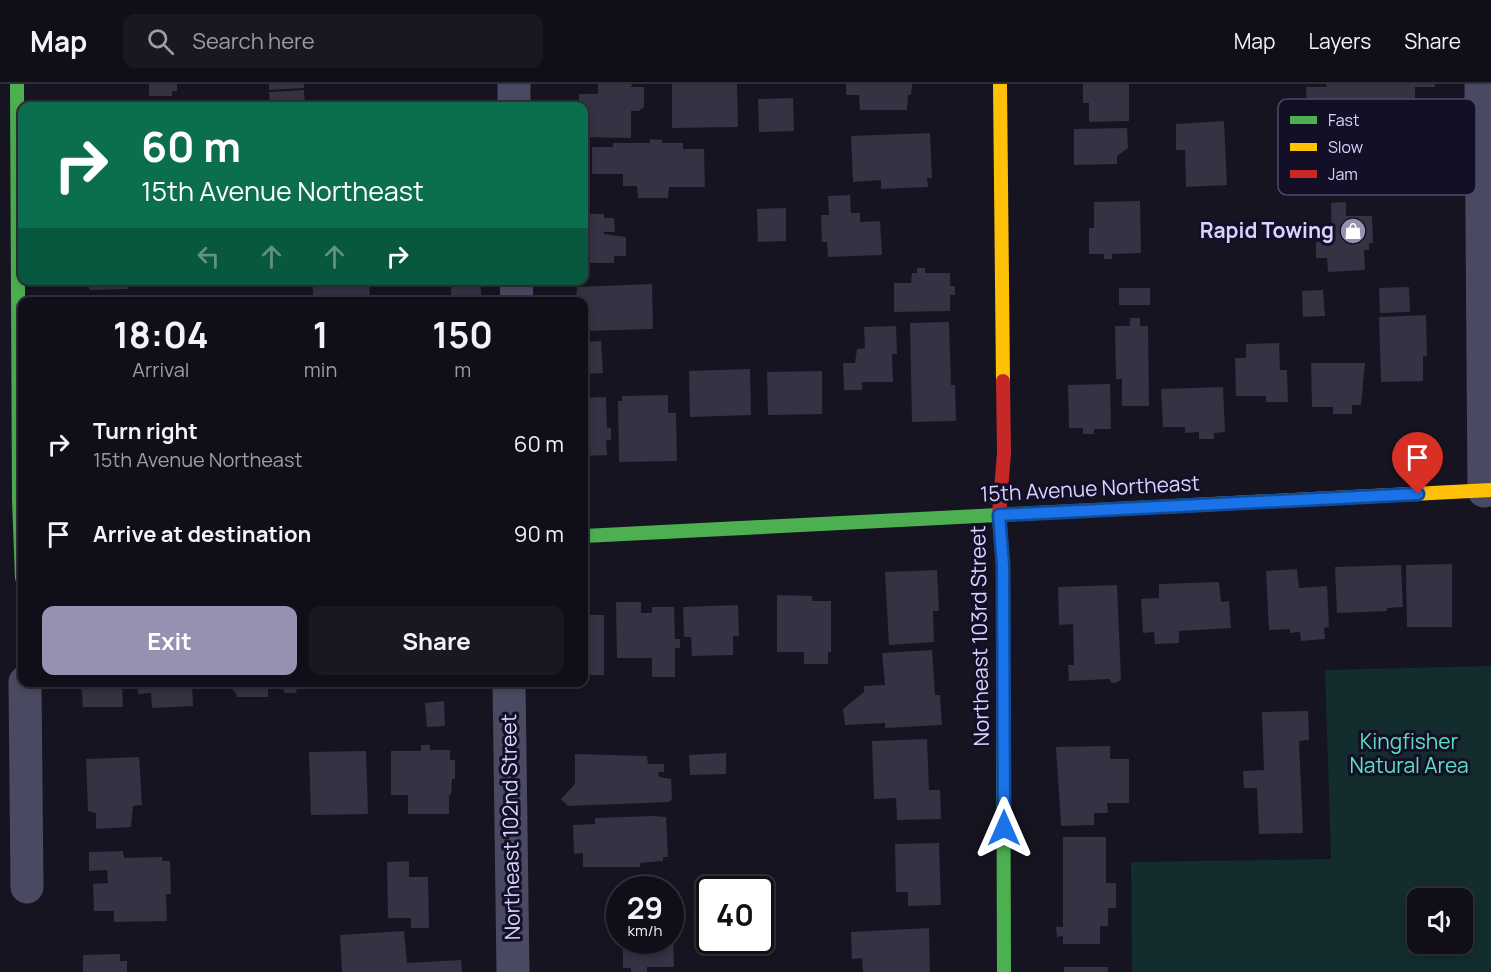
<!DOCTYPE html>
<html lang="en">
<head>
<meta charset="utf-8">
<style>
  :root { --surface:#100f19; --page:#191822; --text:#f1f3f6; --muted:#9c9ca2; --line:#302f38; --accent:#9591b1 }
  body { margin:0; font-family:Manrope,sans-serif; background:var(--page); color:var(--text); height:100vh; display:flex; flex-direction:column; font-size:22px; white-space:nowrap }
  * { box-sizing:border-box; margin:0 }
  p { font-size:20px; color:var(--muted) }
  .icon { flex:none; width:33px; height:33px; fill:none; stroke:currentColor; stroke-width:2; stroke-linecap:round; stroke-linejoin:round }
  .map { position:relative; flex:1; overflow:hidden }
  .drawer { position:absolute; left:18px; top:213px; width:570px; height:390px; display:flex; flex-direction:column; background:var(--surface); border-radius:12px; box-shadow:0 3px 9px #0003,0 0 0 2px var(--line) }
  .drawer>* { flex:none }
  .guide { position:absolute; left:18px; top:18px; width:570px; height:183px; border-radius:12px; box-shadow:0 3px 9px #0003,0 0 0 2px var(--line); background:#0b6e4f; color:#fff; overflow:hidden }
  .tools { position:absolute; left:1407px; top:804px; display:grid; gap:12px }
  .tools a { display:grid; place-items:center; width:66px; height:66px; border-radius:12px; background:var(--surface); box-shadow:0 3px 9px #0003,0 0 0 2px var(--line); font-size:30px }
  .speed { position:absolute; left:606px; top:792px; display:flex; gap:12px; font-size:30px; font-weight:700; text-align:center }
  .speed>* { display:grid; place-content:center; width:78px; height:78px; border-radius:50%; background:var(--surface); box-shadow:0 3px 9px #0003,0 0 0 2px var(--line); line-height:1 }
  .speed small { font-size:15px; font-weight:400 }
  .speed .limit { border:3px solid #111; border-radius:9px; background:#fff; color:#111 }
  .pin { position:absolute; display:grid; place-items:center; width:51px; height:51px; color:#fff; margin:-62px -26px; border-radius:50% 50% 50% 0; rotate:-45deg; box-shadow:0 0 6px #0007 }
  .pin .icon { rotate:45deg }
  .me { position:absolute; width:66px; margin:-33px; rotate:0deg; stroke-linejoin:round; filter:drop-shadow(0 0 4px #0008) }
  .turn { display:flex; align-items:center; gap:21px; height:126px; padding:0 24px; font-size:27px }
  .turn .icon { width:78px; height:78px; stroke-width:2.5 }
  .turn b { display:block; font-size:42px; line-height:51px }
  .lanes { display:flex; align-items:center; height:57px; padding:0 24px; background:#0003; justify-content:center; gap:30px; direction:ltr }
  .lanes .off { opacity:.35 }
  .eta { display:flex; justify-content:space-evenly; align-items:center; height:102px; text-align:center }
  .eta b { font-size:36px; font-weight:700; line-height:42px }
  .cta { display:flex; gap:12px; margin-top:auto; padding:12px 24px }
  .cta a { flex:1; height:69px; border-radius:12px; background:var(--accent); color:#fff; font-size:24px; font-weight:700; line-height:69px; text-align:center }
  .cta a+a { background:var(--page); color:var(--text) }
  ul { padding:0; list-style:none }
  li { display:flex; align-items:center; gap:18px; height:90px; padding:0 24px }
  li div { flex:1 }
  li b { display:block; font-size:22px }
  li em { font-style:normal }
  header { display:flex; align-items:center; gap:36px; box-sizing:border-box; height:84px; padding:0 30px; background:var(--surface); border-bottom:2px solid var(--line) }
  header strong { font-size:28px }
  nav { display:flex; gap:33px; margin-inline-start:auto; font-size:21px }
  .search { width:420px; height:54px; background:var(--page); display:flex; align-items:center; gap:15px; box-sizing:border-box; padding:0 21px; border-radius:12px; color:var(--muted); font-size:22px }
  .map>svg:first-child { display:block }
  .green { fill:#132c2d; fill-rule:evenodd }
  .building { fill:#343243 }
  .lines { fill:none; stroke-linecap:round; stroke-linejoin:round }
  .street { stroke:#4a4962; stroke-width:33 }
  .fast { stroke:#4caf50; stroke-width:14 }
  .slow { stroke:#ffc107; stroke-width:14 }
  .jam { stroke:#c62828; stroke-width:14 }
  .route-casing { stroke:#114b97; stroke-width:15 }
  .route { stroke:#1a73e8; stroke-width:10 }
  .labels { text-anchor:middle; stroke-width:6; stroke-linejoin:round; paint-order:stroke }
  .poi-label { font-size:21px; font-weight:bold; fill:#d9d4ff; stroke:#130f26; text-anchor:end }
  .street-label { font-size:21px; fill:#d9d4ff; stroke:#130f26 }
  .park-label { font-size:21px; fill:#5fe0c0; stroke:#130f26 }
  .key { fill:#130f26; stroke:#4e4a67; stroke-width:1.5 }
  .key-label { font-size:16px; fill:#d9d4ff }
</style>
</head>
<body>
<header>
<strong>Map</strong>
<div class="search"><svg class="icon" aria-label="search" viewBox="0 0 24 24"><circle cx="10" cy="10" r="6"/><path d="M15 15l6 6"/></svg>Search here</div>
<nav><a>Map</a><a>Layers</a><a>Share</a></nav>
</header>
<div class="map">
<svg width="1491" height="888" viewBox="0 0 1491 888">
  <rect width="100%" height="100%" fill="#161421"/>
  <!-- green -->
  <path class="green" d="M 1491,582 L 1491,888 L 1132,888 L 1131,778 L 1331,775 L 1325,586 ZM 1418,814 L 1462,814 L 1462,860 L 1418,860 Z"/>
  <!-- building -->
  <g class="building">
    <polygon points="149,0 177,0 177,7 172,7 172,12 149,12"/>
    <polygon points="269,0 304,0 304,4 269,6"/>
    <polygon points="598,0 632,0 631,3 644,3 644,23 639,27 631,27 631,54 584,53 584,22 579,22 579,10 598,10"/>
    <polygon points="672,0 737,0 738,43 672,44"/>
    <polygon points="846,0 912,0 911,11 908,11 907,26 860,26 859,11 846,11"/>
    <polygon points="1083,0 1129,0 1129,37 1089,38 1089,19 1083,19"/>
    <polygon points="1326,0 1435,0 1435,3 1415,3 1415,35 1323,35 1323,29 1307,29 1306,3 1327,3"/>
    <polygon points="304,6 305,22 270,22 269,8"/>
    <polygon points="793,14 794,47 759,48 758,15"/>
    <polygon points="1224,37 1227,101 1186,103 1185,66 1176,66 1176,40"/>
    <polygon points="1127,44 1128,64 1117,72 1117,80 1074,81 1074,45"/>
    <polygon points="930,49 932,94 927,94 928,103 881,105 881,96 853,98 851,52"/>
    <polygon points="650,55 662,56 662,59 683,59 683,65 704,65 705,103 669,103 668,114 638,114 637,102 623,102 623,90 592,90 592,63 613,63 613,59 650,59"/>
    <polygon points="850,111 851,129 860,129 860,138 880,137 882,171 828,173 827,158 822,158 821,131 829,131 828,112"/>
    <polygon points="1140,117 1141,169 1112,170 1112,175 1104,175 1104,170 1089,170 1089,144 1094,144 1094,118"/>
    <polygon points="1346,118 1346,132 1372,132 1373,159 1369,159 1369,166 1364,166 1365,186 1328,188 1327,174 1316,174 1316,158 1332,157 1331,119"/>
    <polygon points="786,124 786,157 758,158 757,125"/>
    <polygon points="587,130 604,130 604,134 614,134 615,148 604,148 604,150 626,153 626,172 614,172 614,179 584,179 584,134 587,134"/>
    <polygon points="917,184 925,184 925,189 950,189 950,202 955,202 955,211 950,211 950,227 894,228 894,199 911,199 912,189 917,189"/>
    <polygon points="89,196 141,196 141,200 128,200 128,205 89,206"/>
    <polygon points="369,196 370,218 313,218 313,197"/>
    <polygon points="481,198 481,218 451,218 451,199"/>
    <polygon points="652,200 653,245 584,247 584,218 576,218 577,203"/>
    <polygon points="1409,203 1410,228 1380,229 1379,204"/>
    <rect x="1119" y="204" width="31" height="17"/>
    <polygon points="1323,206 1325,232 1303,233 1302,207"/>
    <polygon points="138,214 138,218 87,218 87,215"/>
    <polygon points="1426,231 1427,272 1423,272 1423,297 1381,298 1379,233"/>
    <polygon points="1130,234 1140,234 1140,242 1148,242 1149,322 1122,322 1122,295 1116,295 1115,242 1130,242"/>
    <polygon points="949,238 951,301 955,301 956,337 912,338 910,239"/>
    <polygon points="896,242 897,270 892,270 893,298 862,298 862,306 844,306 843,279 855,279 857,265 865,264 864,243"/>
    <polygon points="601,257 603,289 584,290 584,258"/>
    <polygon points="1279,259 1280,286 1287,286 1288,318 1266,318 1266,312 1236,312 1235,274 1246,274 1246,260"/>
    <polygon points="1311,279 1365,279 1361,321 1352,321 1352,330 1333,330 1333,323 1312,323"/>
    <polygon points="750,285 751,331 690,333 689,287"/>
    <polygon points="822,287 822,330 768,331 767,288"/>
    <polygon points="1110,300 1111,345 1094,345 1094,350 1083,350 1083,344 1069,344 1068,301"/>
    <polygon points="1223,303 1225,348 1214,349 1214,355 1199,355 1199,348 1185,349 1185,343 1163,343 1161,305"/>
    <polygon points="668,311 668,329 676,329 677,377 619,378 618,317 622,317 622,312"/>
    <polygon points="606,313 607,344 611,344 611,356 606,356 607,371 584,372 584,314"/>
    <polygon points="1452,480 1452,543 1407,543 1406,481"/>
    <polygon points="1401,481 1403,523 1387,524 1387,527 1337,529 1335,483"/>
    <polygon points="1297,485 1299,504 1327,502 1329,543 1324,544 1325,555 1301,557 1300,548 1290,549 1290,545 1269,546 1266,487"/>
    <polygon points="937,486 939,527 933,527 934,558 889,561 885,488"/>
    <polygon points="1219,498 1221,518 1229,517 1231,544 1179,547 1179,559 1155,560 1154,548 1143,549 1141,515 1159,514 1159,500"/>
    <polygon points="1117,501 1121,595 1118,598 1112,599 1109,595 1069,597 1068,581 1074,581 1073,540 1059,541 1058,503"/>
    <polygon points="777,511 812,512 812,517 831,517 831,568 828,568 828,580 804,580 804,568 777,568"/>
    <polygon points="616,518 641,518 641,529 652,529 652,523 674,523 675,555 680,555 680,564 675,564 675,593 652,593 652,574 617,574"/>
    <polygon points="738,521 739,552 733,552 733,571 692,572 691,553 684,553 683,523"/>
    <rect x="584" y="531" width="20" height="60"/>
    <polygon points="932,566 935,611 940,611 942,641 885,644 885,639 845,641 843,625 864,608 864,602 885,601 882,569"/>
    <polygon points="81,598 122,598 123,623 83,623"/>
    <polygon points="138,598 192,598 193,622 152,624 151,609 138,610"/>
    <polygon points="212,598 268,598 268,613 237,613 236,609 232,605 212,605"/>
    <polygon points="279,598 301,598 295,609 285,609"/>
    <polygon points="386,598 409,598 409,603 386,604"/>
    <polygon points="444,617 445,642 427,643 425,619"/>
    <polygon points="1308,627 1309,656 1299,657 1303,749 1259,750 1257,704 1244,704 1243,687 1264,686 1262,628"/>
    <polygon points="927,655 929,706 940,706 941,735 897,736 896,714 874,715 872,657"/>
    <polygon points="421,661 430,661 430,666 450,666 450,676 455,676 455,695 452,695 451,711 449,711 449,730 408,730 408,711 391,711 391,667 421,667"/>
    <polygon points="1110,662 1110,675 1129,675 1129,719 1107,719 1108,729 1094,729 1094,741 1061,742 1056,663"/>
    <polygon points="366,667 368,730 311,731 309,668"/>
    <polygon points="726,669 726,690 690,691 689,671"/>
    <polygon points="575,670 647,672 648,680 664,680 664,688 658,688 659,693 671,695 672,715 669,718 568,722 561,715 575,700"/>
    <polygon points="139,673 142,721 133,722 131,743 96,745 96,729 88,727 86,675"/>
    <polygon points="653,732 666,733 668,773 663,773 663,777 640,779 640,783 583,783 583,769 574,770 573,741 595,740 595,734"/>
    <polygon points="1063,753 1106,753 1106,799 1116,799 1116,824 1108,824 1108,842 1100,842 1100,860 1063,860 1063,852 1057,853 1056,843 1063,843"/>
    <polygon points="939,759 941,821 908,822 908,808 896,808 895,760"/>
    <polygon points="123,767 124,774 162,773 162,777 170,777 171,810 166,810 167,837 114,838 114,827 94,827 93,800 108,799 107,786 89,787 89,768"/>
    <polygon points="409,777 409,793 428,793 429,844 411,844 411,834 388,834 387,778"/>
    <polygon points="670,843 673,843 674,883 647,883 647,888 631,888 631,884 623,884 623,856 670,856"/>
    <polygon points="929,844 930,888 863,888 862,874 852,875 851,848"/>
    <polygon points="404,847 407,879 461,876 462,888 342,888 340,851"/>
    <polygon points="120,870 120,877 127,877 127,888 83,888 83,871"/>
    <rect x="1064" y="883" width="44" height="5"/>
  </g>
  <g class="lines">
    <!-- street -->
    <g class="street">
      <polyline points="514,0 514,22"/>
      <polyline points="1481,0 1484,407"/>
      <polyline points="516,196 517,218"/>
      <polyline points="25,598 27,803"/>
      <polyline points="509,598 513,888"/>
    </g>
    <!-- fast -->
    <g class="fast">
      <polyline points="17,0 19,416 22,494"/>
      <polyline points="584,452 1195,421"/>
      <polyline points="1003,569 1004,888"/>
    </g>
    <!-- slow -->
    <g class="slow">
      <polyline points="1000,0 1003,297"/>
      <polyline points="1195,421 1491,406"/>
    </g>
    <!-- jam -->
    <polyline class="jam" points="1003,569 1003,481 999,431 1004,369 1003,297"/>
  </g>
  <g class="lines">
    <!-- route casing -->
    <g class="route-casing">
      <polyline id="route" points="1004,744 1003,481 999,431 1418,410"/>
    </g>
    <!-- route -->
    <use href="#route" class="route"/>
  </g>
  <!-- icons -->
  <defs>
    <g id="shop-disc" transform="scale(1.35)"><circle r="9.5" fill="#9591b1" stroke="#130f26"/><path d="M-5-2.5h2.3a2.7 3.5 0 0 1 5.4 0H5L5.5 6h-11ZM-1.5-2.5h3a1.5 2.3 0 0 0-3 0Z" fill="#fff"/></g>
  </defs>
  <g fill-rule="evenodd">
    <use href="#shop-disc" x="1353" y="147"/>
  </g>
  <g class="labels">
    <!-- poi labels -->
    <g class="poi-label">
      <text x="1334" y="154">Rapid Towing</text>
    </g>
    <!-- street labels -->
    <g class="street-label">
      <text transform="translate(1090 405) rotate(-3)" y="7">15th Avenue Northeast</text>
      <text transform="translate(980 552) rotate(-91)" y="7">Northeast 103rd Street</text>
      <text transform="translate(511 743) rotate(-91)" y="7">Northeast 102nd Street</text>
    </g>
    <!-- park labels -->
    <g class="park-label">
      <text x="1409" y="665">Kingfisher<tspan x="1409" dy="24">Natural Area</tspan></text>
    </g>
  </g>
  <!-- legend -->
  <rect x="1278" y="15" width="198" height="96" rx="9" class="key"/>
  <rect x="1290" y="32" width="27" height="8" fill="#4caf50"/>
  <rect x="1290" y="59" width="27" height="8" fill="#ffc107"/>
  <rect x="1290" y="86" width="27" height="8" fill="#c62828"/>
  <g class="key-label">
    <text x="1328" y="42">Fast</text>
    <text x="1328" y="69">Slow</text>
    <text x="1328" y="96">Jam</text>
  </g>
</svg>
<div class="tools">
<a><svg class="icon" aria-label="sound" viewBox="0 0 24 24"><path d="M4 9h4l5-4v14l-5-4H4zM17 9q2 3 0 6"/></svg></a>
</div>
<div class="speed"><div>29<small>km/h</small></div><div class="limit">40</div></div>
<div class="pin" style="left:1418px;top:410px;background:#d93025"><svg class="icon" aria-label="arrive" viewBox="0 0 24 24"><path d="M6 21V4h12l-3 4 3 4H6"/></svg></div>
<svg class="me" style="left:1004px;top:744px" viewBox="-20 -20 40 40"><path d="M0-17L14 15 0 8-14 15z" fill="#1a73e8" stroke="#fff" stroke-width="4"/></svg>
<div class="guide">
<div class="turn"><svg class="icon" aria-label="right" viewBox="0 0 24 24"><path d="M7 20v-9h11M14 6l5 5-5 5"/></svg><div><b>60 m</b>15th Avenue Northeast</div></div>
<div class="lanes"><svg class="icon off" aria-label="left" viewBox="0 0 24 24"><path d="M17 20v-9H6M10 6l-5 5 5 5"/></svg><svg class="icon off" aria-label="ahead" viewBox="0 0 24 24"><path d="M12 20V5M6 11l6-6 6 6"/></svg><svg class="icon off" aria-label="ahead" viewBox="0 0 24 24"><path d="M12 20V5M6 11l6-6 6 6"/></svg><svg class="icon" aria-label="right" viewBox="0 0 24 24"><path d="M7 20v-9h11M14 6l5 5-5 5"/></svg></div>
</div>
<section class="drawer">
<div class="eta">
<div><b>18:04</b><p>Arrival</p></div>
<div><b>1</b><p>min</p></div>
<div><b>150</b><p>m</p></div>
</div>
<ul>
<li><svg class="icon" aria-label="right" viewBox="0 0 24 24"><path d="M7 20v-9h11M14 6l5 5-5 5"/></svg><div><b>Turn right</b><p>15th Avenue Northeast</p></div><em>60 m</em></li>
<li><svg class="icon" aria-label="arrive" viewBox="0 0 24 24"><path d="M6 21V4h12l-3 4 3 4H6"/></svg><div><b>Arrive at destination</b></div><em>90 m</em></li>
</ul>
<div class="cta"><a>Exit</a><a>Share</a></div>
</section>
</div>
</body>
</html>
